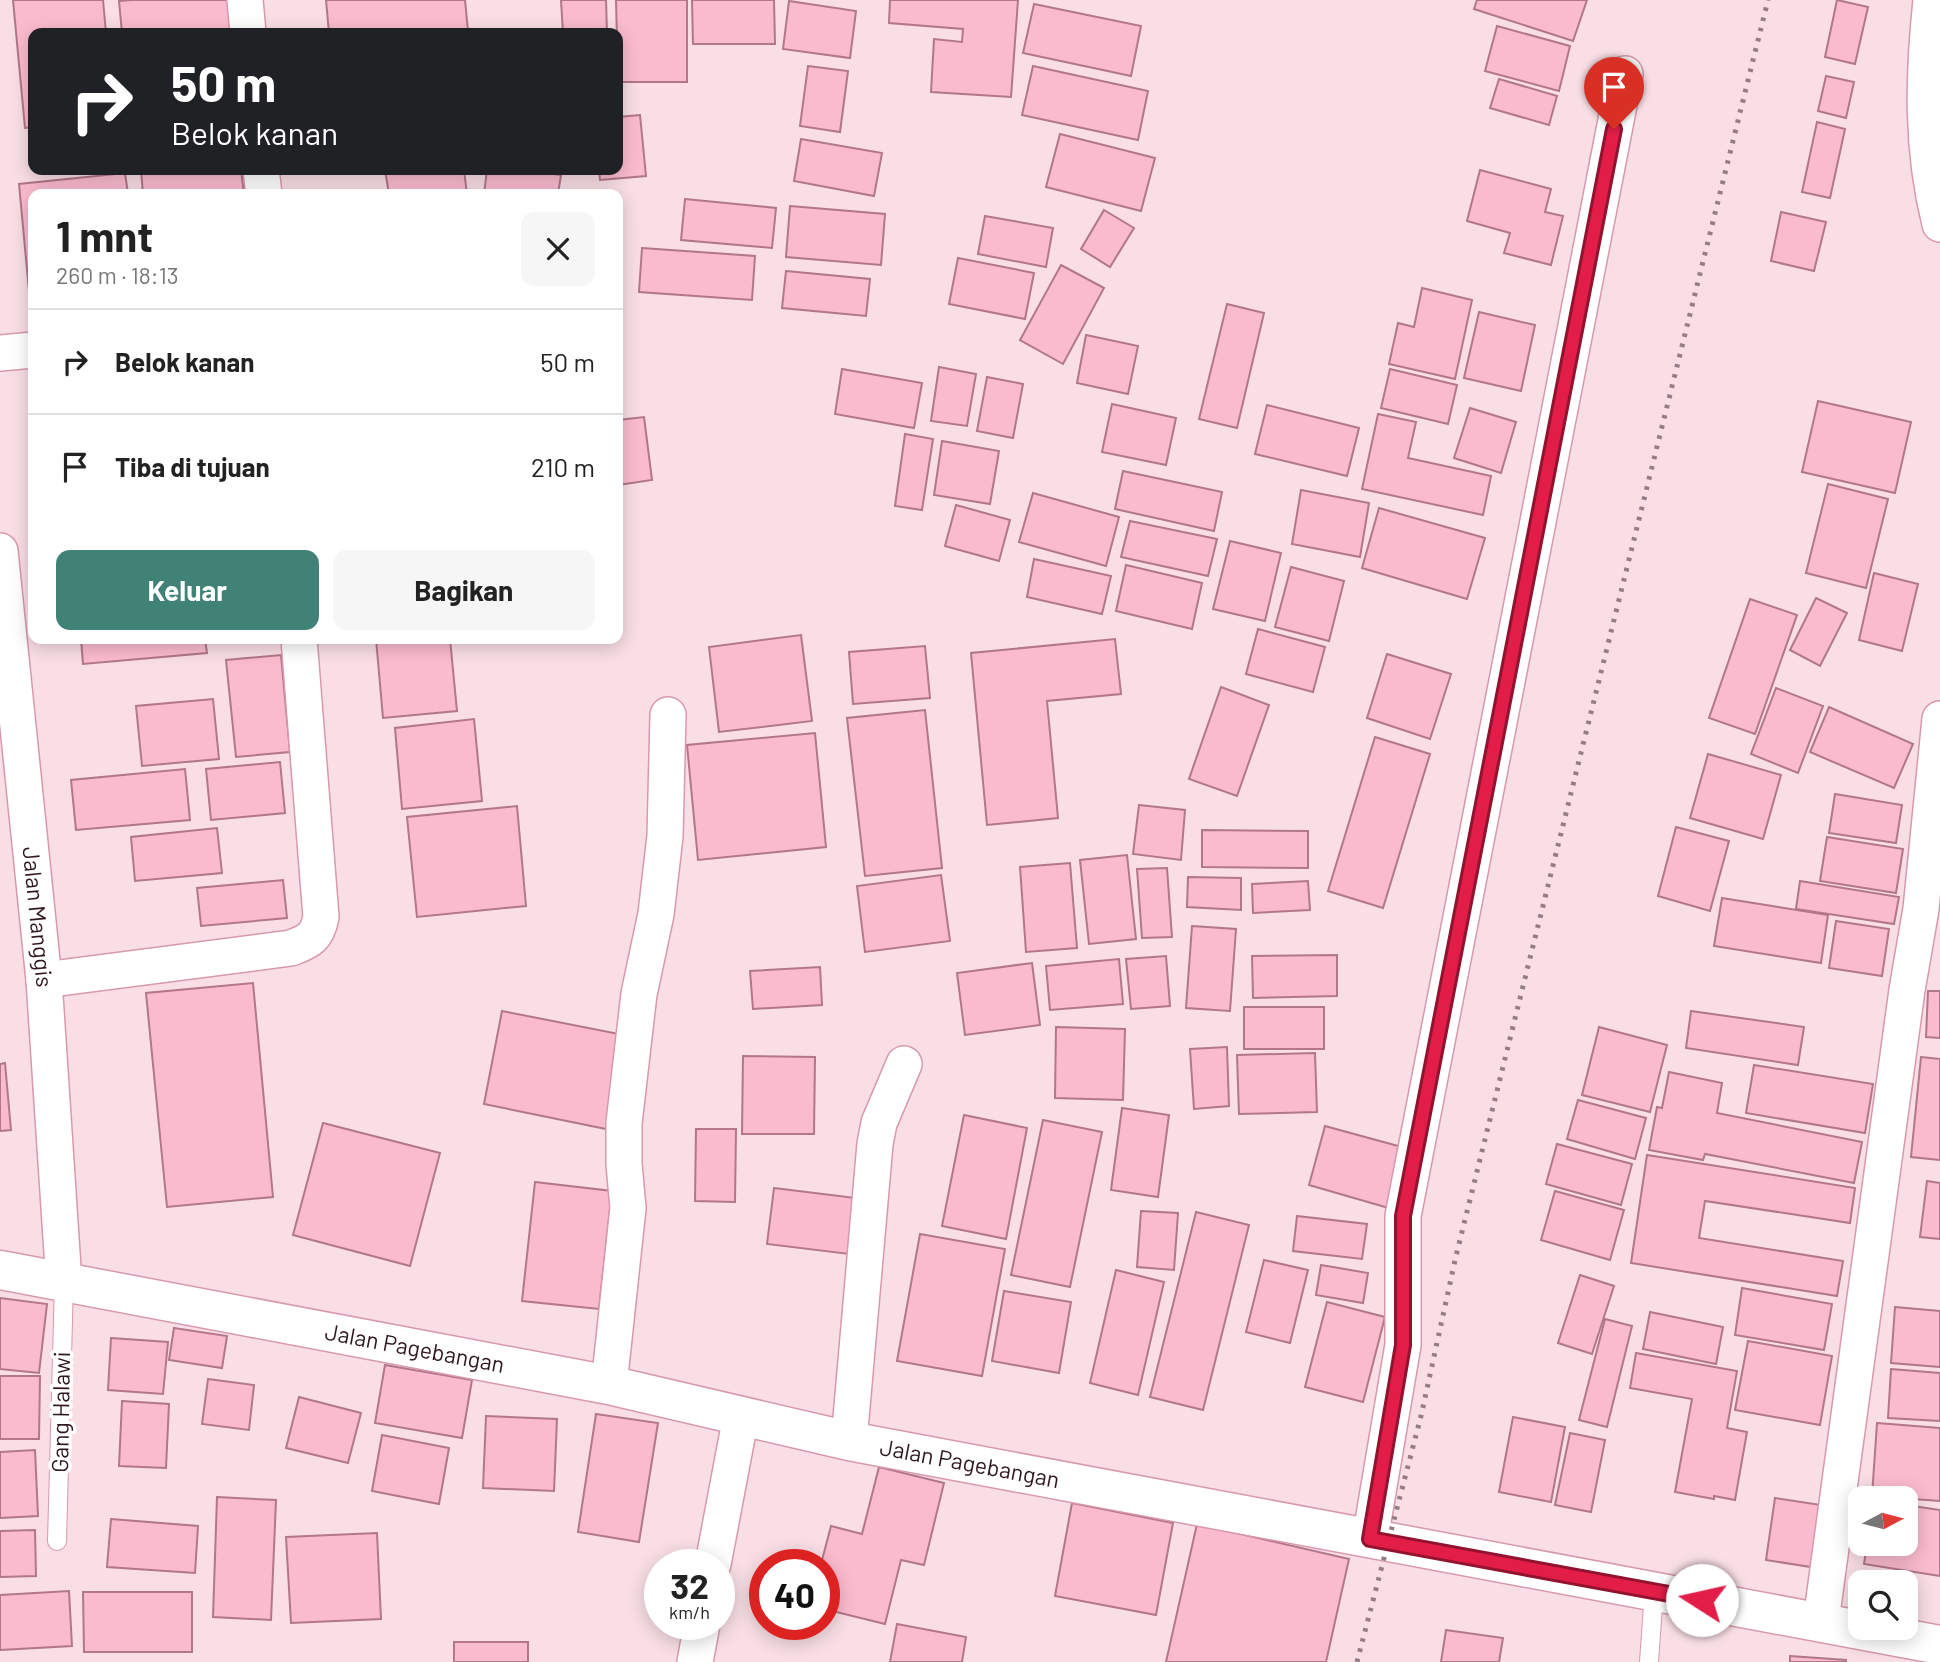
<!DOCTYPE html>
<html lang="id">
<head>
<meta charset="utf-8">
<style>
  :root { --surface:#fff; --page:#f6f6f6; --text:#222; --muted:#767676; --line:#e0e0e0; --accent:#408376 }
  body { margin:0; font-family:Barlow,sans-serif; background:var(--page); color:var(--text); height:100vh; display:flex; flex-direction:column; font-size:26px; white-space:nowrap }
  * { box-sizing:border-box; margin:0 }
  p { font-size:23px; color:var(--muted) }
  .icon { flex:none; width:38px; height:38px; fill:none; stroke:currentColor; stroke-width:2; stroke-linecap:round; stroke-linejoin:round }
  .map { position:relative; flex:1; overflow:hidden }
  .side { position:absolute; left:28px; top:189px; width:595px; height:455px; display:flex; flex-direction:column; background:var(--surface); border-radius:14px; box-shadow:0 4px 18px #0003 }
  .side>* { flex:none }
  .guide { position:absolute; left:28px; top:28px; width:595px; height:147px; border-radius:14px; box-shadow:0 4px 18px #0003; background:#202124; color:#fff; overflow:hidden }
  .needle { width:46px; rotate:83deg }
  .tools { position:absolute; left:1848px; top:1486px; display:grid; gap:14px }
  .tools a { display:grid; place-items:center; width:70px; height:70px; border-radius:14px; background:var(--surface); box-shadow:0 4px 18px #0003; font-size:35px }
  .speed { position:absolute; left:644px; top:1549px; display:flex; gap:14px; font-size:35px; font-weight:700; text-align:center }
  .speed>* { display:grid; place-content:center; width:91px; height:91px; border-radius:50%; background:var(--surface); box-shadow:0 4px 18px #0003; line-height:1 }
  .speed small { font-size:18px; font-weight:400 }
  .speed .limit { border:10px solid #d22; background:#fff; color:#111 }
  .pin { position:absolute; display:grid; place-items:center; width:60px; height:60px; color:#fff; margin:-72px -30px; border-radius:50% 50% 50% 0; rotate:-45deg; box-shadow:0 0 7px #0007 }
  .pin .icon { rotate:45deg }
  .me { position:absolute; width:77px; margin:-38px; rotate:280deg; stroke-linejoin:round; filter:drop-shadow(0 0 5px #0008) }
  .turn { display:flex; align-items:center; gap:24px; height:147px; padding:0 28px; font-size:32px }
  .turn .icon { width:91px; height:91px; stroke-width:2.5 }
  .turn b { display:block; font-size:49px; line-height:60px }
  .round { display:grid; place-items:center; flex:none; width:74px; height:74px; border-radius:14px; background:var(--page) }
  .head { display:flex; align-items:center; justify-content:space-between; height:119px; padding:0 28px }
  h1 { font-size:42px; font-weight:700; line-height:52px }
  .action { display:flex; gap:14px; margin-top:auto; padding:14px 28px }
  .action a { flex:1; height:80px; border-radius:14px; background:var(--accent); color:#fff; font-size:28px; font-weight:700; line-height:80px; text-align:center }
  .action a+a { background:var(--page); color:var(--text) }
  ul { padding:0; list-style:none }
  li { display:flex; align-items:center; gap:21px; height:105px; padding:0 28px; border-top:2px solid var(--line) }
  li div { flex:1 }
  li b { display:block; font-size:26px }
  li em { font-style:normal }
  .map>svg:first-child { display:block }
  .building { fill:#fbbbce; stroke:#b27789; stroke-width:2 }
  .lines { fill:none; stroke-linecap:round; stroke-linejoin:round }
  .service-casing { stroke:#d899ac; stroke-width:20 }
  .minor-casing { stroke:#d899ac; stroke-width:38 }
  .tertiary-casing { stroke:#d899ac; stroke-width:41 }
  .service { stroke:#fff; stroke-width:18 }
  .minor { stroke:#fff; stroke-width:35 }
  .tertiary { stroke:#fff; stroke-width:38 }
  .rail { stroke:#967d85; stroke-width:5; stroke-dasharray:3.5 7; stroke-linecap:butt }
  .route-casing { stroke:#92132f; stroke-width:18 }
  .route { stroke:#e11d48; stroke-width:12 }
  .labels { text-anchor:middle; stroke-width:7; stroke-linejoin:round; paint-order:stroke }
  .street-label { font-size:23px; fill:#2f1820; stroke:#fff }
</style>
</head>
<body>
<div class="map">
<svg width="1940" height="1662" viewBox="0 0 1940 1662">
  <rect width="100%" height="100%" fill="#f9dee5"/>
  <!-- building -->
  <g class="building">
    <polygon points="13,0 103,0 106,33 33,33 33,127 25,128"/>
    <polygon points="132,0 241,0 245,33 122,33 119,1"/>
    <polygon points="326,0 465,0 468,31 329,33"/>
    <polygon points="561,0 606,0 607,33 563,33"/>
    <polygon points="616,0 687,0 687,82 618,82"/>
    <polygon points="692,0 774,0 775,44 693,44"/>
    <polygon points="890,0 1018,0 1011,97 931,92 934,39 962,42 963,29 889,23"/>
    <polygon points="1477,0 1587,0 1573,41 1474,9"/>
    <polygon points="1837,0 1868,7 1855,64 1825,57"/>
    <polygon points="789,1 856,11 850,58 783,49"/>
    <polygon points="1034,4 1141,26 1131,76 1023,53"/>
    <polygon points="1497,26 1570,46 1559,91 1485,71"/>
    <polygon points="808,66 848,71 840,132 800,126"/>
    <polygon points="1033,66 1148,91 1138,140 1022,115"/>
    <polygon points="1826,76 1854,82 1846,118 1818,111"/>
    <polygon points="1499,79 1557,96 1549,125 1490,108"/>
    <polygon points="640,115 646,176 600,180 599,170 618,170 618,117"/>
    <polygon points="1817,122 1845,129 1830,198 1802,192"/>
    <polygon points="1060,134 1155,158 1141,211 1046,187"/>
    <polygon points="801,139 882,153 874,196 794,181"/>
    <polygon points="141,170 241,170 244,194 143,194"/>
    <polygon points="385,170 464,170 467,194 389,194"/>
    <polygon points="487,170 522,170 561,175 558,194 484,194"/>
    <polygon points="1480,170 1551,189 1545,212 1563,216 1551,265 1504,253 1510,233 1467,221"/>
    <polygon points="125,173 128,194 33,194 33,334 19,184"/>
    <polygon points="685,199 776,208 772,248 681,240"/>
    <polygon points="790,206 885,214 881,265 786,257"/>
    <polygon points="1104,210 1134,228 1110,267 1081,249"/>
    <polygon points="1781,212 1826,222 1814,271 1771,261"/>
    <polygon points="985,216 1053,228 1046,267 978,254"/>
    <polygon points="642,248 755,256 752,300 639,292"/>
    <polygon points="958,258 1034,273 1025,319 949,304"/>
    <polygon points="1061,265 1104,288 1063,364 1020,340"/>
    <polygon points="786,271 870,279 866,316 782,308"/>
    <polygon points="1422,288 1472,300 1455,379 1389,364 1398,323 1414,327"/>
    <polygon points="1227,304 1264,313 1237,428 1199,419"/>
    <polygon points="1479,312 1535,325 1521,391 1464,378"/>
    <polygon points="1086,335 1138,346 1128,394 1077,383"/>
    <polygon points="939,367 976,374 967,426 931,421"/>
    <polygon points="842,369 922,383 914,428 835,414"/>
    <polygon points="1390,369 1457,385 1448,424 1381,408"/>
    <polygon points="987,377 1023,384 1013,438 977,431"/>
    <polygon points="1818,401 1911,422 1895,493 1802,472"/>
    <polygon points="1112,404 1176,418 1166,465 1102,452"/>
    <polygon points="1267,405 1359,428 1347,476 1255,454"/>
    <polygon points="1470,408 1516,422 1501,473 1454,458"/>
    <polygon points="1378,414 1416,422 1408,458 1491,476 1483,515 1362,489"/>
    <polygon points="644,417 652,480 618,485 618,420"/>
    <polygon points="905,434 933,439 922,510 895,506"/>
    <polygon points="942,441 999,451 990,504 934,495"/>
    <polygon points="1123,471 1222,492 1214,531 1115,509"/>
    <polygon points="1828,484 1888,499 1866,588 1806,573"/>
    <polygon points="1301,490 1369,503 1360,557 1292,544"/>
    <polygon points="1033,493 1119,517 1106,566 1019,542"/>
    <polygon points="956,505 1010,520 999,561 945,546"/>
    <polygon points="1379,508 1485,538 1467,599 1362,568"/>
    <polygon points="1130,521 1217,539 1208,576 1121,557"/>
    <polygon points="1230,541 1281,553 1265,621 1213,609"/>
    <polygon points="1034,559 1111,576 1102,614 1027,597"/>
    <polygon points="1126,565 1202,583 1192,629 1116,611"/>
    <polygon points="1291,567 1344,581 1329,641 1275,627"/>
    <polygon points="1874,573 1918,584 1902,651 1859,640"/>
    <polygon points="1816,598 1847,613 1820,666 1790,650"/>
    <polygon points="1750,599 1797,615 1755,734 1709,718"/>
    <polygon points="1258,629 1325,647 1313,692 1246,674"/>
    <polygon points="801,635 812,721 719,732 709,647"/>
    <polygon points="81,639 205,639 207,653 83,664"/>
    <polygon points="376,639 450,639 457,711 383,718"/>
    <polygon points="1115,639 1121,694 1047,701 1058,818 987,825 971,653"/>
    <polygon points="925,646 930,698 853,704 849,652"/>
    <polygon points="1387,654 1451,674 1430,739 1367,718"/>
    <polygon points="281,655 290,752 236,757 226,660"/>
    <polygon points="1221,687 1269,705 1237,796 1189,779"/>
    <polygon points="1776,688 1823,706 1798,773 1751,754"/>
    <polygon points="213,699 219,759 142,766 136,706"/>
    <polygon points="1829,707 1913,744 1894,788 1810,752"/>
    <polygon points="925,710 942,868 865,876 847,718"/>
    <polygon points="474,719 482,801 402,809 395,728"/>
    <polygon points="815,733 826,847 698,860 687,745"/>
    <polygon points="1375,737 1430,754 1383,908 1328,891"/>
    <polygon points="1708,754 1781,775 1763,839 1690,818"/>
    <polygon points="280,762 285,813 211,820 206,769"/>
    <polygon points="185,769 190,820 76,830 71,780"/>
    <polygon points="1835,794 1902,805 1896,843 1829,833"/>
    <polygon points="1139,805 1185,810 1181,860 1133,854"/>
    <polygon points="517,806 526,906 417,917 407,817"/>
    <polygon points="1676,827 1729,841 1710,911 1658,896"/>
    <polygon points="217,828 222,873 135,881 131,837"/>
    <polygon points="1202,830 1308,831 1308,868 1202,867"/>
    <polygon points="1827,837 1903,849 1896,893 1820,881"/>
    <polygon points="1127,855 1136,939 1089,944 1080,860"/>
    <polygon points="1070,863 1077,948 1026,952 1020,867"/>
    <polygon points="1167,868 1172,937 1142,938 1137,869"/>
    <polygon points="941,875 950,941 865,952 857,886"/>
    <polygon points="1188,877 1241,878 1241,910 1187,907"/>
    <polygon points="283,880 287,918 201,926 197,888"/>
    <polygon points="1308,881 1310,910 1253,913 1252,884"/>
    <polygon points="1800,881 1899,897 1894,924 1796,909"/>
    <polygon points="1722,898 1828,915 1821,963 1714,946"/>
    <polygon points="1836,921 1889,929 1882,976 1829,968"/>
    <polygon points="1192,926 1236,929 1230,1011 1186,1008"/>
    <polygon points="1337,955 1337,996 1253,998 1252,956"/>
    <polygon points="1166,956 1170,1006 1131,1009 1126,959"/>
    <polygon points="1119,959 1123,1004 1050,1010 1046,966"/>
    <polygon points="1032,963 1040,1025 965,1035 957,973"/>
    <polygon points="820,967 822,1005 753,1009 750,971"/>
    <polygon points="253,983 273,1197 167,1207 146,993"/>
    <polygon points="1928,991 1940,991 1940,1038 1926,1037"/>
    <rect x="1244" y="1007" width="80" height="42"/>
    <polygon points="502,1011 624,1035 606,1129 484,1104"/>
    <polygon points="1691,1011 1804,1027 1798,1065 1686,1048"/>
    <polygon points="1056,1027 1125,1029 1123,1100 1055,1098"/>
    <polygon points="1599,1027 1667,1045 1650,1112 1582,1095"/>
    <polygon points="1227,1047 1229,1106 1194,1109 1190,1049"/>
    <polygon points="1315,1053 1317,1112 1239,1114 1237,1055"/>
    <polygon points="743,1056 815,1057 814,1134 742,1134"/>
    <polygon points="1921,1057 1940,1059 1940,1160 1911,1157"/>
    <polygon points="5,1063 11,1130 0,1131 0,1064"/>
    <polygon points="1754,1065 1873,1084 1865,1133 1746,1113"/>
    <polygon points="1669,1072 1722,1083 1717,1113 1862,1142 1854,1183 1705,1154 1703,1160 1649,1150 1657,1107 1662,1108"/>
    <polygon points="1578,1100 1646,1118 1635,1159 1567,1139"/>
    <polygon points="1122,1108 1169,1115 1158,1197 1111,1190"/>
    <polygon points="964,1115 1027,1128 1006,1239 942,1226"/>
    <polygon points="1043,1120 1102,1132 1070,1287 1011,1275"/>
    <polygon points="323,1123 440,1153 410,1266 293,1235"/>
    <polygon points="1325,1126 1409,1149 1392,1209 1309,1185"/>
    <polygon points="696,1129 736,1129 735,1202 695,1201"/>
    <polygon points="1557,1144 1632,1164 1621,1205 1546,1184"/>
    <polygon points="1647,1155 1855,1188 1850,1223 1705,1201 1699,1238 1843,1261 1837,1296 1631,1263"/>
    <polygon points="1927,1181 1940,1183 1940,1239 1920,1237"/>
    <polygon points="535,1182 612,1191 599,1309 522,1301"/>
    <polygon points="774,1188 856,1198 849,1254 767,1244"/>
    <polygon points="1555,1191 1624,1210 1610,1260 1541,1240"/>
    <polygon points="1141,1211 1178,1213 1174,1270 1137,1267"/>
    <polygon points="1196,1212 1249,1225 1203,1410 1150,1397"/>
    <polygon points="1297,1216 1367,1224 1362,1259 1293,1251"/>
    <polygon points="920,1234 1005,1249 982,1376 897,1361"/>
    <polygon points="1264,1260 1308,1270 1290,1343 1246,1332"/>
    <polygon points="1321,1265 1368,1273 1363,1303 1316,1295"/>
    <polygon points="1116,1270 1164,1282 1138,1395 1090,1383"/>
    <polygon points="1580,1275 1614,1286 1592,1354 1558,1343"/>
    <polygon points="1742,1288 1832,1304 1824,1350 1735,1335"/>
    <polygon points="1004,1291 1071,1302 1059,1373 992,1361"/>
    <polygon points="0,1298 47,1304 39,1373 0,1369"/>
    <polygon points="1327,1302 1385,1317 1363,1402 1305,1387"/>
    <polygon points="1895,1307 1940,1311 1940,1367 1891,1363"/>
    <polygon points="1650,1312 1723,1327 1716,1364 1643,1349"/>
    <polygon points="1605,1319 1632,1326 1607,1427 1579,1420"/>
    <polygon points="174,1328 227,1336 222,1368 169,1360"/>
    <polygon points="111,1338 168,1342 163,1394 108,1390"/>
    <polygon points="1748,1341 1832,1356 1820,1425 1735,1410"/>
    <polygon points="1636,1353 1737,1371 1727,1428 1747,1432 1735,1500 1714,1496 1714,1499 1675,1492 1692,1399 1630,1388"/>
    <polygon points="385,1365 472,1380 462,1438 375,1423"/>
    <polygon points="1891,1369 1940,1373 1940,1421 1888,1418"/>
    <polygon points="0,1376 40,1376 39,1439 0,1439"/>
    <polygon points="208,1379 254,1385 249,1430 202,1424"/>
    <polygon points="299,1397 361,1413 348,1463 286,1448"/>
    <polygon points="122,1401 169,1404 166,1468 119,1466"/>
    <polygon points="596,1414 658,1423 639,1542 578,1532"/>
    <polygon points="486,1416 557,1419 554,1491 483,1488"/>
    <polygon points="1513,1417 1565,1427 1551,1502 1499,1492"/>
    <polygon points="1877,1423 1940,1428 1940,1501 1872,1496"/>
    <polygon points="1570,1433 1605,1440 1591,1512 1555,1505"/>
    <polygon points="382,1435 449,1448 439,1504 372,1491"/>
    <polygon points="35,1450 38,1516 0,1518 0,1452"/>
    <polygon points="879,1467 944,1483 924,1565 901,1560 885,1624 824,1609 824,1564 821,1564 831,1526 862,1534"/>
    <polygon points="217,1497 276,1500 271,1620 213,1617"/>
    <polygon points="1775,1498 1821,1505 1811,1567 1766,1560"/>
    <polygon points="1072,1503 1173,1523 1156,1615 1055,1596"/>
    <polygon points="1906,1505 1940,1510 1940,1576 1864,1564 1867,1544 1906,1544"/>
    <polygon points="111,1519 198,1526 195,1573 107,1567"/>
    <polygon points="1197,1524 1349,1559 1326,1662 1166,1662"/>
    <polygon points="35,1530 36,1576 0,1577 0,1531"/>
    <polygon points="377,1533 381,1619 291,1623 286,1537"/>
    <polygon points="69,1591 72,1646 0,1650 0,1595"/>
    <polygon points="83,1592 192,1592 192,1652 84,1652"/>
    <polygon points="897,1624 966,1637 962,1662 890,1662"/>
    <polygon points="1446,1630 1503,1638 1499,1662 1441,1662"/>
    <rect x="454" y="1642" width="74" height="20"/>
    <polygon points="1790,1656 1846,1660 1846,1662 1790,1662"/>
  </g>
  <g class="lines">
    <!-- service casing -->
    <g class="service-casing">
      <g id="service">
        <polyline points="57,1541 64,1283"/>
        <polyline points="1649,1662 1654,1592"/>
      </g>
    </g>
    <!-- minor casing -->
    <g class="minor-casing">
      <g id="minor">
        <polyline points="245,0 248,33"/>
        <path d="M 1931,0 C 1923,77 1921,148 1940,224"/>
        <polyline points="261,170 264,194"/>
        <polyline points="0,353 33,350"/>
        <path id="s1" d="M 0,551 L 44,980 L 64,1283"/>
        <path d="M 44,980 L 291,948 C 310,941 317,937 321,917 L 299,639"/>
        <polyline points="609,1385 628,1208 624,1164 624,1123 639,994 656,914 665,836 668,715"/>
        <polyline points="849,1441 875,1144 879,1123 904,1064"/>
        <polyline points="1370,1539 1403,1345 1403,1216 1625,74"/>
        <polyline points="713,1564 741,1416"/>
        <polyline points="1821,1621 1907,990 1921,909 1940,719"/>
        <polyline points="695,1662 702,1624"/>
      </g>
    </g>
    <!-- tertiary casing -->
    <g class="tertiary-casing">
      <g id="tertiary">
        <path id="s2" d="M 0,1270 L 609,1385 L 849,1441 L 1940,1645"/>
      </g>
    </g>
    <!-- service -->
    <use href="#service" class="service"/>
    <!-- minor -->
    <use href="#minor" class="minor"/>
    <!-- tertiary -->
    <use href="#tertiary" class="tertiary"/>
    <!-- rail -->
    <polyline class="rail" points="1357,1662 1421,1416 1456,1256 1768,0"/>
  </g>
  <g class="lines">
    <!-- route casing -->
    <g class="route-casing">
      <polyline id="route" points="1614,129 1403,1216 1403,1345 1370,1539 1702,1600"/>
    </g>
    <!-- route -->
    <use href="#route" class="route"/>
  </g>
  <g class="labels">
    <!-- street labels -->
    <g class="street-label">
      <text dy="8" stroke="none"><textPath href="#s1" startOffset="368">Jalan Manggis</textPath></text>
      <text dy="8" stroke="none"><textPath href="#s2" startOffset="422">Jalan Pagebangan</textPath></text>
      <text transform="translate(61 1412) rotate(-89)" y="8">Gang Halawi</text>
      <text dy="8" stroke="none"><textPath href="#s2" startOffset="989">Jalan Pagebangan</textPath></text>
    </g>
  </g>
</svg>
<div class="tools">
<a><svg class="needle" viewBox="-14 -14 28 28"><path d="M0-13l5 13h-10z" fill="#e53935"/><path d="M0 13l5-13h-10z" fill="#767676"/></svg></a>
<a><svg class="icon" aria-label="search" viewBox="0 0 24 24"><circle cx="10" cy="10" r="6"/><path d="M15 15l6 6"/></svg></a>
</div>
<div class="speed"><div>32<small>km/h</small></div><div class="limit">40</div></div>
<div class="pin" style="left:1614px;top:129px;background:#d93025"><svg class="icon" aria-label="arrive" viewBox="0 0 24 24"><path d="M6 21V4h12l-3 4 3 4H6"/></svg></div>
<svg class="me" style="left:1702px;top:1600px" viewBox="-20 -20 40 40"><circle r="19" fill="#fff"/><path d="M0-13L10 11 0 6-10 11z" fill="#e11d48"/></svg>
<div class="guide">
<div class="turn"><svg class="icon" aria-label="right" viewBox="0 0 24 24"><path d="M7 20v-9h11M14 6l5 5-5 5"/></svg><div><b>50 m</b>Belok kanan</div></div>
</div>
<section class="side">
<div class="head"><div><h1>1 mnt</h1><p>260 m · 18:13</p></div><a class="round"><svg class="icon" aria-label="close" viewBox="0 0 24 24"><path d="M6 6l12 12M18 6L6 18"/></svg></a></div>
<ul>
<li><svg class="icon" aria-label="right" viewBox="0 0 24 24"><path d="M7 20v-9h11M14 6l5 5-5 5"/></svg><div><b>Belok kanan</b></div><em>50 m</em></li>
<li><svg class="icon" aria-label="arrive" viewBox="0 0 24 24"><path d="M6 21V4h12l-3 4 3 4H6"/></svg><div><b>Tiba di tujuan</b></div><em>210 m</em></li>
</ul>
<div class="action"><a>Keluar</a><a>Bagikan</a></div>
</section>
</div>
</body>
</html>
